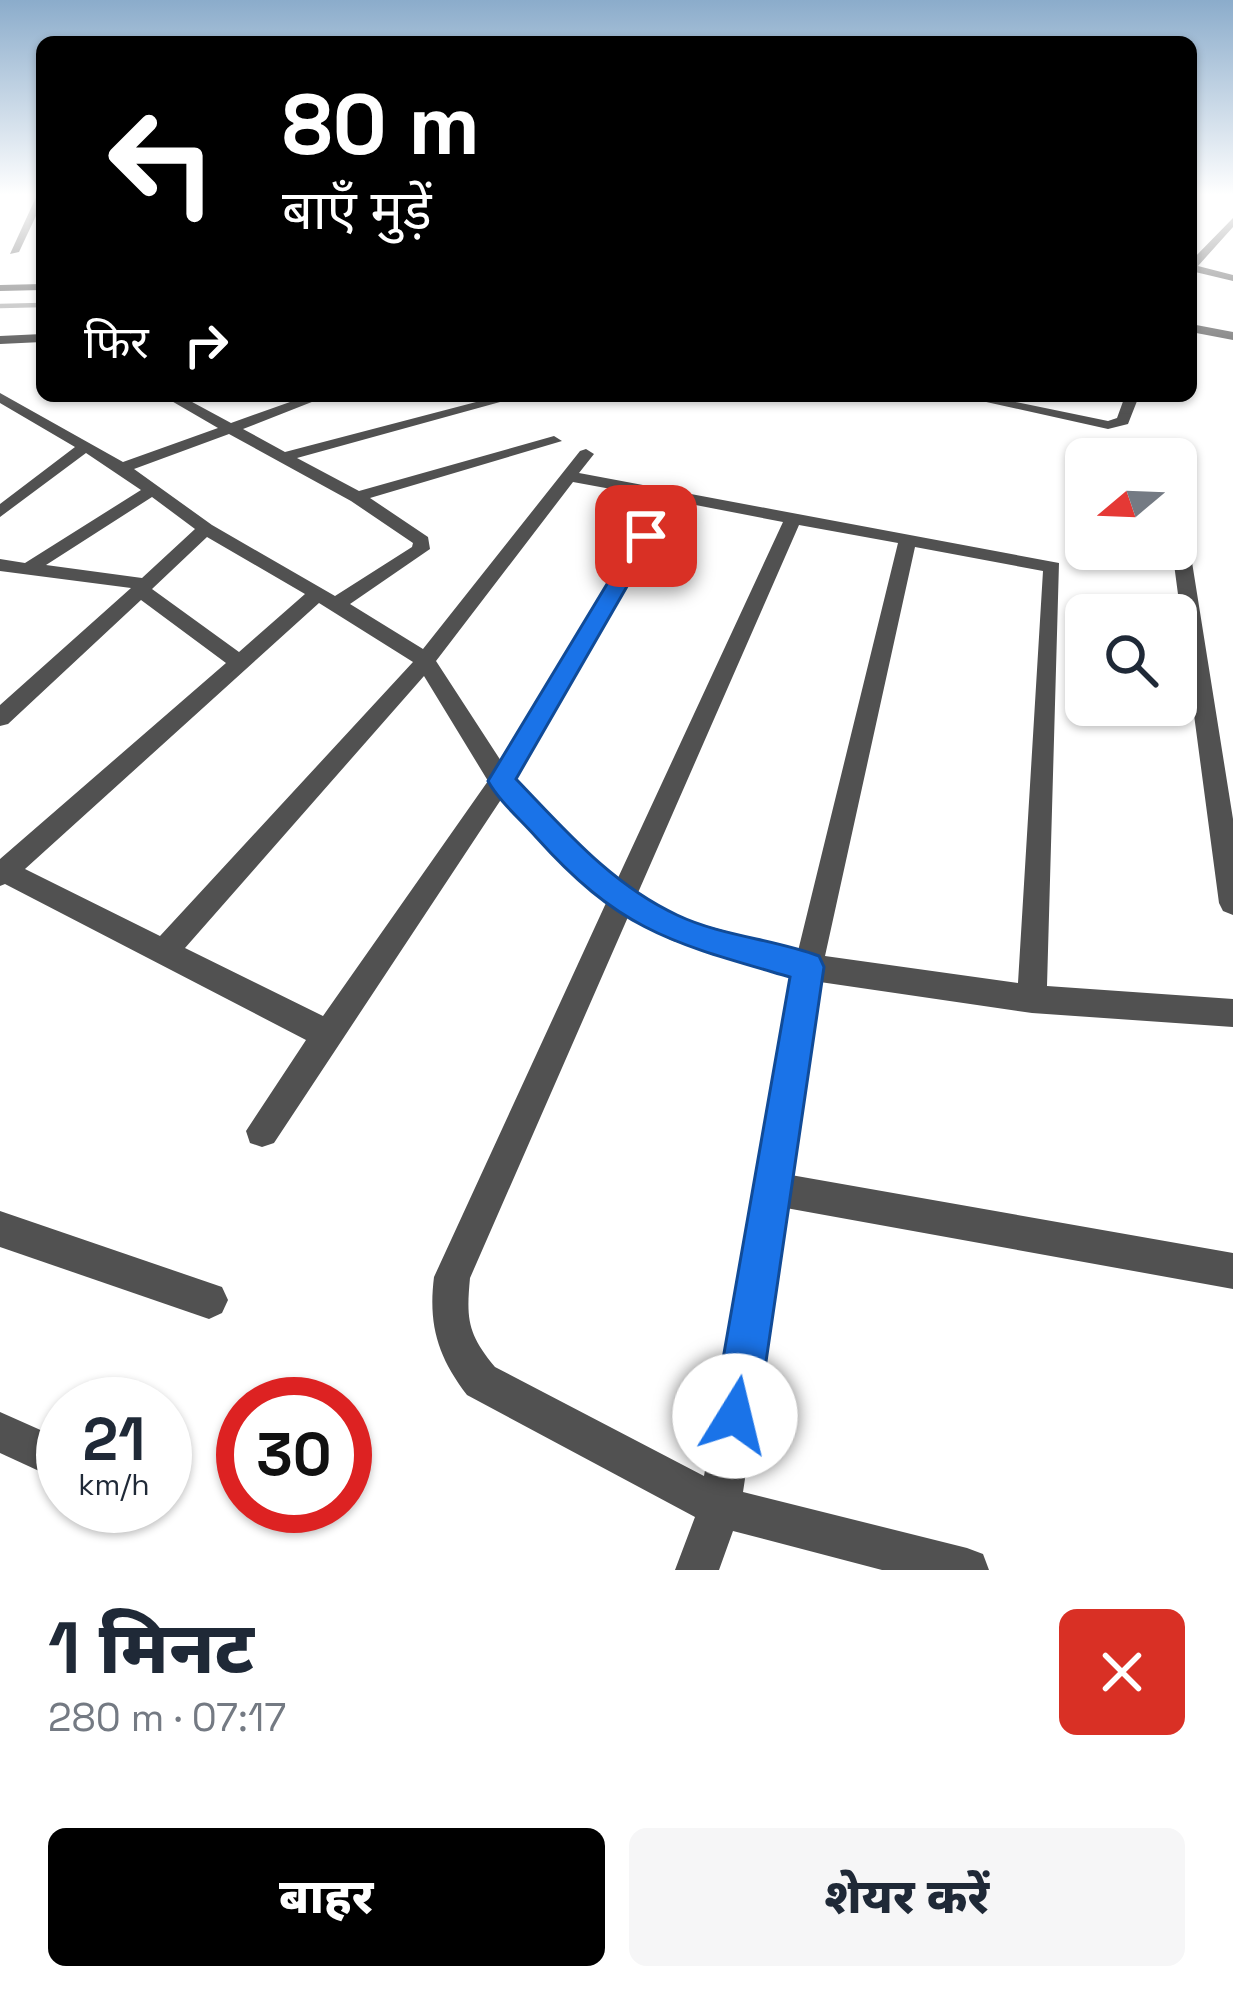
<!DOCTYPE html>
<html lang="hi">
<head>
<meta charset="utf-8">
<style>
  :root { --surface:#fff; --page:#f6f6f7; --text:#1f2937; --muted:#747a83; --accent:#000 }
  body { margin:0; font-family:"Space Grotesk","Noto Sans Devanagari",sans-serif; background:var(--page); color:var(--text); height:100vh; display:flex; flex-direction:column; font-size:45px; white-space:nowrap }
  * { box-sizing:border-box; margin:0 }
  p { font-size:39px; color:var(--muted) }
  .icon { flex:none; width:66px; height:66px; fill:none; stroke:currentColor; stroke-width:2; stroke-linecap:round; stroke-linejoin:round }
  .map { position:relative; height:1570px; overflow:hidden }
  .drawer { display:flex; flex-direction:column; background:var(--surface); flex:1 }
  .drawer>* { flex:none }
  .hud { position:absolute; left:36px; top:36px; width:1161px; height:366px; border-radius:18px; box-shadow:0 3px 9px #0004; background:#000; color:#fff; overflow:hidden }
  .needle { width:78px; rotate:251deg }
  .buttons { position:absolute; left:1065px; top:438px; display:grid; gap:24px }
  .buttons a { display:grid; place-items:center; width:132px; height:132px; border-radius:18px; background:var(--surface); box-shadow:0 3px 9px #0004; font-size:60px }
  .speed { position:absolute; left:36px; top:1377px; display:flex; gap:24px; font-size:60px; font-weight:700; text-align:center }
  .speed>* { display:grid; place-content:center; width:156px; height:156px; border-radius:50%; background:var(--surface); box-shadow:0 3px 9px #0004; line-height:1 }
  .speed small { font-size:30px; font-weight:400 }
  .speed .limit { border:18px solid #d22; background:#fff; color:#111 }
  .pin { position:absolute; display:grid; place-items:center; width:102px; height:102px; color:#fff; margin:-51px; border-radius:24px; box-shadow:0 6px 18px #0006 }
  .me { position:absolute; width:132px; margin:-66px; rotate:9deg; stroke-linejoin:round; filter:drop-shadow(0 0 9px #0008) }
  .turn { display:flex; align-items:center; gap:42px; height:252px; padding:0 48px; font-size:54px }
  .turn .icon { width:156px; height:156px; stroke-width:2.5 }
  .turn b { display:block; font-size:84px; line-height:102px }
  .then { display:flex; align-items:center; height:114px; padding:0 48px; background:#0003; gap:24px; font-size:45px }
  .round { display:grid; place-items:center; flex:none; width:126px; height:126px; border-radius:18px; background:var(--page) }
  .summary { display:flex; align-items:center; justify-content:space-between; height:204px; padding:0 48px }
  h1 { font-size:72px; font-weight:800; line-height:90px }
  .cta { display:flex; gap:24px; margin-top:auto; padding:24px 48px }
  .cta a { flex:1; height:138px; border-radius:18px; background:var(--accent); color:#fff; font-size:48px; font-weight:800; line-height:138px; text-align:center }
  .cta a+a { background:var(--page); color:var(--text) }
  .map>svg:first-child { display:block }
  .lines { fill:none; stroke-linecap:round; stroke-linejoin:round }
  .stream { stroke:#9f9f9f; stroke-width:4.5 }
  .street { fill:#515151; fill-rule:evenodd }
  .secondary { fill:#1e1e1e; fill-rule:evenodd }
  .route { fill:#1a73e8; stroke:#114b97; stroke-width:3 }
</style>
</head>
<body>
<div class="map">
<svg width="1233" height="1570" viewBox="0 0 1233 1570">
  <rect width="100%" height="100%" fill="#fff"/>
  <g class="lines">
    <!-- stream -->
    <polyline class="stream" points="0,306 42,305"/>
    <!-- street -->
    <g class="street">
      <polygon points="37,195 42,195 42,203 19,252 10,254"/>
      <polygon points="1233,218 1233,227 1198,266 1233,275 1233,281 1191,271 1191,261"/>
      <polygon points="42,284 42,290 0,291 0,285"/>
      <polygon points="1191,324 1233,332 1233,340 1191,332"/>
      <path d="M 0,393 L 123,462 L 218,428 L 163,396 L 181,396 L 231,423 L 307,396 L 327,396 L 243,429 L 285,452 L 499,396 L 522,396 L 297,458 L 359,491 L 554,436 L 562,441 L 370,498 L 428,537 L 430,549 L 350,604 L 423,649 L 580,451 L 586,449 L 594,454 L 579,473 L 1059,563 L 1047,986 L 1233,999 L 1233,1027 L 1032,1013 L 820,982 L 791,1175 L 1233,1253 L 1233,1289 L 786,1208 L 743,1492 L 967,1548 L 983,1554 L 989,1570 L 882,1570 L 733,1531 L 719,1570 L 675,1570 L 695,1517 L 467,1395 C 438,1357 428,1325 434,1277 L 606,903 L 564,866 L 502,798 L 274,1143 L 262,1147 L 250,1143 L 246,1131 L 306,1040 L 5,884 L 0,886 L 0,859 L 226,663 L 141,600 L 8,724 L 0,726 L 0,705 L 131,588 L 0,571 L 0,559 L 25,563 L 141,490 L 86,453 L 0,517 L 0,504 L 75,447 L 0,403 ZM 229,434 L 351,501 L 413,543 L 412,547 L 335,596 L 212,525 L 134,469 ZM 573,482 L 660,498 L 501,761 L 436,661 ZM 152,497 L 195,529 L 142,578 L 46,565 ZM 675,501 L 783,522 L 617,880 L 582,850 L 514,779 ZM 799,525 L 898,543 L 798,951 L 679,918 L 637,895 ZM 207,537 L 305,594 L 239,652 L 152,589 ZM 915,547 L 1043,571 L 1018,983 L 825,956 ZM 319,603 L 413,662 L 160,936 L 25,869 ZM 424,676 L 488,781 L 323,1016 L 185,948 ZM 628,917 L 673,941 L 792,976 L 704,1476 L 495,1367 C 468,1334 466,1320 470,1278 Z"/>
      <polygon points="959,396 987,396 1108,421 1117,418 1125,396 1139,396 1128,424 1108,429"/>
      <polygon points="1176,532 1188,537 1233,819 1233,915 1223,911 1219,903 1172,549 1176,549"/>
      <polygon points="0,1211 222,1287 228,1300 222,1313 209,1319 0,1247"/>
      <polygon points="0,1412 63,1440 63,1482 0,1453"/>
    </g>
    <!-- secondary -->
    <polygon class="secondary" points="42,334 42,342 0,344 0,336"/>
  </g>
  <!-- sky -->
  <linearGradient id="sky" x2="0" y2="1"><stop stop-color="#8baccb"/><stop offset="0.47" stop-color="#fff"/><stop offset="1" stop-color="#fff" stop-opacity="0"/></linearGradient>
  <rect width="1233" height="414" fill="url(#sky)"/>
  <!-- route -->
  <path class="route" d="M 646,530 L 656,536 L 516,779 C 565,830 612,885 677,915 C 721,936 774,939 819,956 L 824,967 L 758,1416 L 751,1432 L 735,1439 L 719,1432 L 713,1416 L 790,977 C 673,943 621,932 536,837 C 520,819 499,801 488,781 L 636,536 Z"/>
</svg>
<div class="buttons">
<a><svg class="needle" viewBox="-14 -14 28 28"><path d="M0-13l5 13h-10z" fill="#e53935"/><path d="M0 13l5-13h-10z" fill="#747a83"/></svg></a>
<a><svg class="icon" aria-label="search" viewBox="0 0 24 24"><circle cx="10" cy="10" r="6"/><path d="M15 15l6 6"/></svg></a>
</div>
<div class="speed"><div>21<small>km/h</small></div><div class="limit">30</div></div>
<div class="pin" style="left:646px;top:536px;background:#d93025"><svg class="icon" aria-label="arrive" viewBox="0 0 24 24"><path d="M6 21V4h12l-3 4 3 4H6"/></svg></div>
<svg class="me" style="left:735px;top:1416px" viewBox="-20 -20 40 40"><circle r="19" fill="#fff"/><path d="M0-13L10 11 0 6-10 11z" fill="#1a73e8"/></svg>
<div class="hud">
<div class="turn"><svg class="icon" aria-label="left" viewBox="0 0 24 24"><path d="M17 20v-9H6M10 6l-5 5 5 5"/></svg><div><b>80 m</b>बाएँ मुड़ें</div></div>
<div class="then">फिर<svg class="icon" aria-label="right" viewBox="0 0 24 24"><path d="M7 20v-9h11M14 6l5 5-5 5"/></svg></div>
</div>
</div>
<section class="drawer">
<div class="summary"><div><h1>1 मिनट</h1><p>280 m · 07:17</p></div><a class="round" style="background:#d93025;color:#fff"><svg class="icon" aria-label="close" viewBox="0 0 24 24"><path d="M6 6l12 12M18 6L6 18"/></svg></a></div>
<div class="cta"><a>बाहर</a><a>शेयर करें</a></div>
</section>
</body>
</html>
